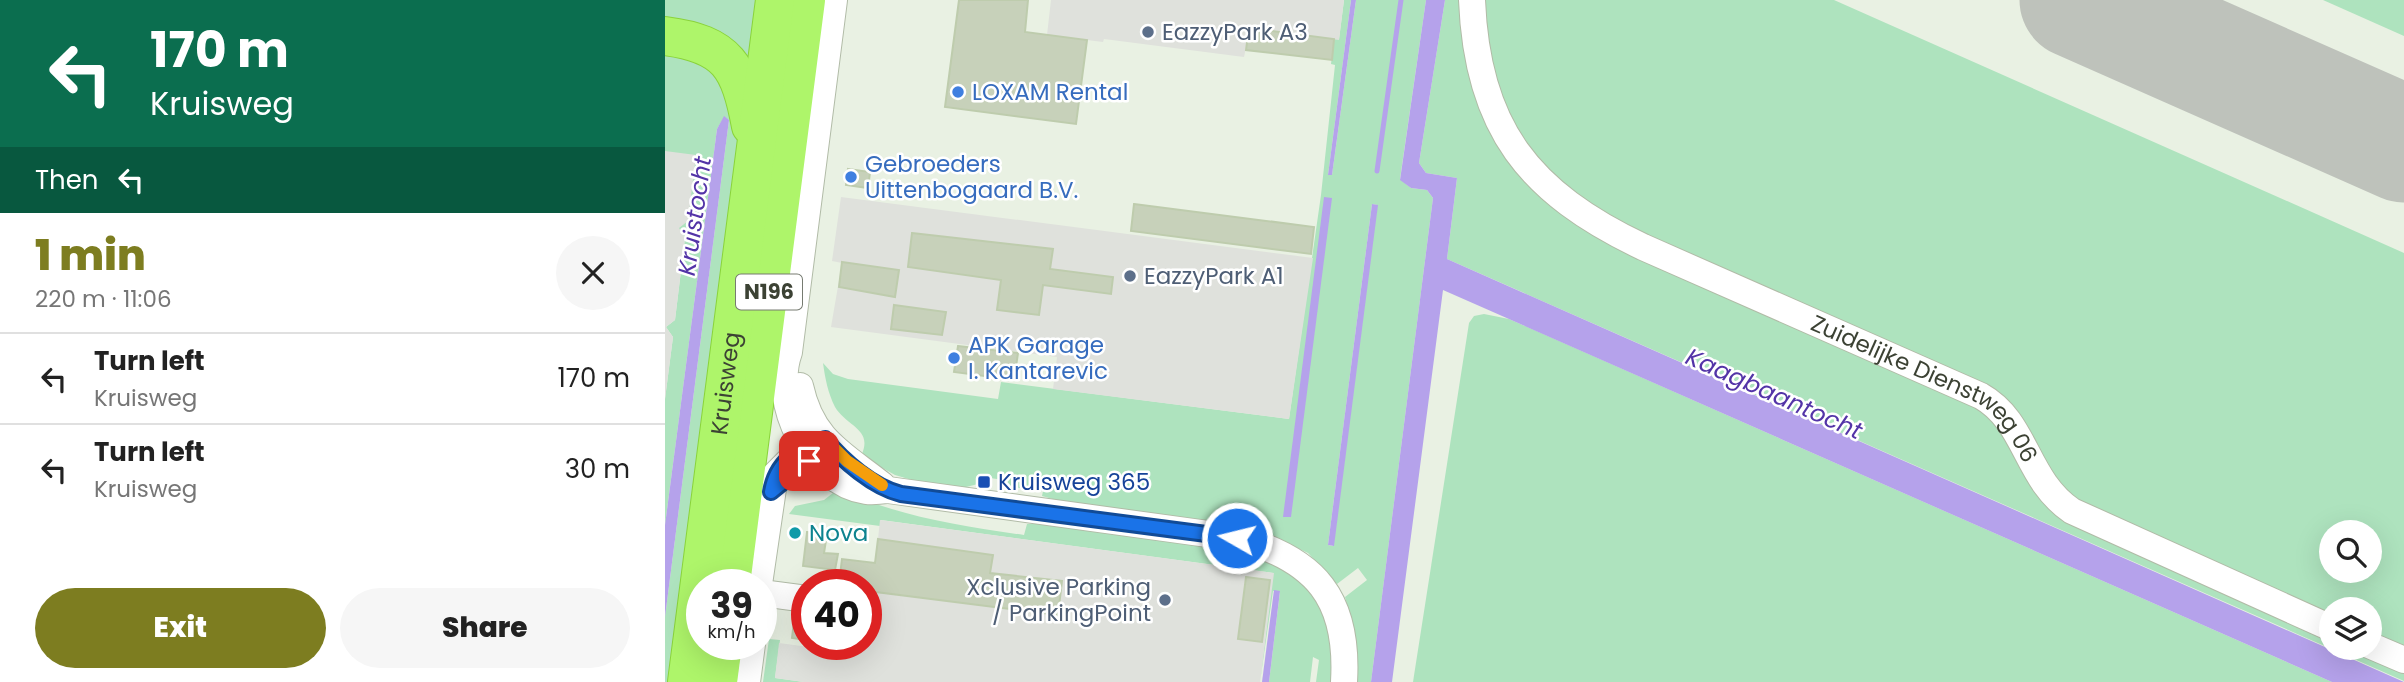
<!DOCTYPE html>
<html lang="en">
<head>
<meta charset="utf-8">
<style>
  :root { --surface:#fff; --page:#f6f6f6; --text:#222; --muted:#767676; --line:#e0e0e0; --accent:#7d7d20 }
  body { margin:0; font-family:Poppins,sans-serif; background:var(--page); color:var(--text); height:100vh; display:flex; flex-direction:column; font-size:26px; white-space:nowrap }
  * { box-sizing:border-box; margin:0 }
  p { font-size:23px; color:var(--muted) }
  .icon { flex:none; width:38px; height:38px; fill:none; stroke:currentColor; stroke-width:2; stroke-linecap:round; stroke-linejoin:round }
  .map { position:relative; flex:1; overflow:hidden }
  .panel { display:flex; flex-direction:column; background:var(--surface); width:665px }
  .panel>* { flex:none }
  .hud { background:#0b6e4f; color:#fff; overflow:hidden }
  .buttons { position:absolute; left:1654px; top:520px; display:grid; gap:14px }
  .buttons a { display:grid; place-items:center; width:63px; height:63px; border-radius:50%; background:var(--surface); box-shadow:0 7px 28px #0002; font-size:35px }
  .speed { position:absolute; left:21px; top:569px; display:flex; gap:14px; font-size:35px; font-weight:700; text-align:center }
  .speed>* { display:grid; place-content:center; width:91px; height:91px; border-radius:50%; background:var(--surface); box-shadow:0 7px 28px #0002; line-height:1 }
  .speed small { font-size:18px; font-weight:400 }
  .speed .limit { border:10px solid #d22; background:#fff; color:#111 }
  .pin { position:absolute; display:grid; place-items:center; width:60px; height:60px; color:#fff; margin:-30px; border-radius:14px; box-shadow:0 4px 10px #0006 }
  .me { position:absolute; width:77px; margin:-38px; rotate:278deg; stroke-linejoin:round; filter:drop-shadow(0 0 5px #0008) }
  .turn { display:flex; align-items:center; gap:24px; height:147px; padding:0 35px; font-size:32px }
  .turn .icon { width:91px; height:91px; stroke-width:2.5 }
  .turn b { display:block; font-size:49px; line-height:60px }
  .then { display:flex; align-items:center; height:66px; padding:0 35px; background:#0003; gap:14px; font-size:26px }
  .round { display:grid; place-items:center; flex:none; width:74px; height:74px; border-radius:37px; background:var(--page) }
  .summary { display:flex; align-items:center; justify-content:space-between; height:119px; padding:0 35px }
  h1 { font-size:42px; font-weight:800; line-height:52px; color:var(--accent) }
  .primary-button { display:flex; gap:14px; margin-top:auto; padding:14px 35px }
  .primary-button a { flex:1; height:80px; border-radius:42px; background:var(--accent); color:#fff; font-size:28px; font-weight:800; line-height:80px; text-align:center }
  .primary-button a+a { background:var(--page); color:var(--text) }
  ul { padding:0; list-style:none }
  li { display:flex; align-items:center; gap:21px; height:91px; padding:0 35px; border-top:2px solid var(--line) }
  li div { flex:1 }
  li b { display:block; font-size:26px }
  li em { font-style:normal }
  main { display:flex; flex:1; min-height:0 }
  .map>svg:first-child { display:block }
  .green { fill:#aee3be; fill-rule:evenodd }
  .parking { fill:#dfe1dc }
  .water { fill:#b5a2eb }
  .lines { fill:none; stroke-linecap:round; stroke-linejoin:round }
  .stream { stroke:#b5a2eb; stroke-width:5 }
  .taxiway { stroke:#bec2bb; stroke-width:47 }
  .runway { stroke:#bec2bb; stroke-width:117 }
  .building { fill:#c7d1ba; stroke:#beccad; stroke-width:2 }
  .minor-casing { stroke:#b1bba7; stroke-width:28 }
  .highway-casing { stroke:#8ad33b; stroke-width:40 }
  .minor { stroke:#fff; stroke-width:26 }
  .highway { stroke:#aef56a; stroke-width:38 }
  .route-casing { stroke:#114b97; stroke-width:18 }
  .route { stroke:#1a73e8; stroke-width:12 }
  .slow { stroke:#f59e0b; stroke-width:12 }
  .service-dot { fill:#5c6f8a; stroke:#fff; stroke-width:2.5 }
  .shop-dot { fill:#3f7fe0; stroke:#fff; stroke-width:2.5 }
  .transit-dot { fill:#1a4fb4; stroke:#fff; stroke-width:2.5 }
  .culture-dot { fill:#0f9aa8; stroke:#fff; stroke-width:2.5 }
  .labels { text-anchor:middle; stroke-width:5; stroke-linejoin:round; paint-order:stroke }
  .shield { fill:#fff; stroke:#767b71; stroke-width:2 }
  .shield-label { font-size:21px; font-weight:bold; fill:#3c4234 }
  .service-label { font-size:23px; fill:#4e5e75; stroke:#fff; text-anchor:start }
  .shop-label { font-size:23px; fill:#366cbe; stroke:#fff; text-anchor:start }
  .street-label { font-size:23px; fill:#3c4234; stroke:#fff }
  .transit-label { font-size:23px; fill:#164399; stroke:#fff; text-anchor:start }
  .culture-label { font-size:23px; fill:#0d838f; stroke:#fff; text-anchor:start }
  .water-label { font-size:24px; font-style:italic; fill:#5334a7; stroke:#fff }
</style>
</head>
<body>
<main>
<section class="panel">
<div class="hud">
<div class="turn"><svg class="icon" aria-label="left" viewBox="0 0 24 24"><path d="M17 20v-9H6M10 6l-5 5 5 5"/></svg><div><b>170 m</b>Kruisweg</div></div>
<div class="then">Then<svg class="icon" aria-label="left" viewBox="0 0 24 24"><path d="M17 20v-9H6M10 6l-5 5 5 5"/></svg></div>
</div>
<div class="summary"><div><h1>1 min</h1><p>220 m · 11:06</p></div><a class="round"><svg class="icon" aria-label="close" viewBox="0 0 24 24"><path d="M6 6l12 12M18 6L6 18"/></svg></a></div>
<ul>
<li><svg class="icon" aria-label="left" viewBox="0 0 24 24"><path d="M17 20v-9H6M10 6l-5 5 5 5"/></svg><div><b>Turn left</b><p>Kruisweg</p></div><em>170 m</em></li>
<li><svg class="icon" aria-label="left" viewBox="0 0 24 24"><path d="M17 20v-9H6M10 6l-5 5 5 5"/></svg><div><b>Turn left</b><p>Kruisweg</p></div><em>30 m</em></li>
</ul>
<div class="primary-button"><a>Exit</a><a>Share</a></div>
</section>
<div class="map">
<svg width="1739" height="682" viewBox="0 0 1739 682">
  <rect width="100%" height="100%" fill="#e9f1e3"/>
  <!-- green -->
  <g class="green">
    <polygon points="0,0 91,0 82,77 0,31"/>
    <path d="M 679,0 L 686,0 L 663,175 L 667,175 L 691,0 L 761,0 L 735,179 L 746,188 L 762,190 L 768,198 L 706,682 L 689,682 L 691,639 L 680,597 L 702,580 L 693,568 L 672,584 L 643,553 L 602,534 L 430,511 L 377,496 L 378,491 L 339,486 L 339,480 L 318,477 L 317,483 L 297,488 L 247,480 L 230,475 L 196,456 C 209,429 182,427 170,407 C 163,393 160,378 158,363 L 168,374 L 183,379 L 333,399 L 336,382 L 624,419 L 656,195 L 670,65 L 666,64 L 669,39 L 674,39 ZM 707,204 L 712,205 L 668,546 L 663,545 Z"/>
    <polygon points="780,0 801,0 805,46 884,195 1327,415 1362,476 1666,636 1666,648 1692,648 1739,668 1739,681 782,259 792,178 761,173 754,163"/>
    <path d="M 813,0 L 1169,0 L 1739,253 L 1739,653 L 1705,638 L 1704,609 L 1666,609 L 1666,621 L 1401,496 L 1356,426 L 971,236 L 895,188 L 838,117 ZM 1666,532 L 1704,532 L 1704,570 L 1666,570 Z"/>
    <polygon points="1658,0 1739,0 1739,36"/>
    <polygon points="0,41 36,49 76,118 4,682 0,682 0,617 64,120 59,117 52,129 0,525 0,399 8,337 1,327 10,320 20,238 13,228 0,154"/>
    <polygon points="819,314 844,319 1667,682 748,682 804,323 809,316"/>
    <path d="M 173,489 C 232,516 295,526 359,535 L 362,524 L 382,523 C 454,533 615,536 653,603 C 667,628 667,655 668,682 L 651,682 L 654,660 L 648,657 L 645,682 L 604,682 L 615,591 L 608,591 L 595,682 L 608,573 L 216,520 L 215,526 L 124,514 L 130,506 L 159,500 Z"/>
    <polygon points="104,639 115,640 110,678 139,682 98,682"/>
  </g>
  <!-- parking -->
  <g class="parking">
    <polygon points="386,0 679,0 674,40 585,28 579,57 439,39 438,42 382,35"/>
    <polygon points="0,151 31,155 23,221 14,228 20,238 10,320 1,327 8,337 0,399"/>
    <polygon points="176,197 648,258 624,419 388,389 392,357 166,327 177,263 167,261"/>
    <polygon points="215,520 609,573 595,682 139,682 110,678 114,643 166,650 167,644 201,644 203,591 393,615 396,581 325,573 327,555 213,539"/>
  </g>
  <!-- water -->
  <g class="water">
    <polygon points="686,0 691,0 667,175 663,175"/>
    <polygon points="761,0 780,0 754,163 761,173 792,178 782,259 1739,682 1667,682 778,290 727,682 706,682 768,198 762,190 746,188 735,180"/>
    <polygon points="59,116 64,120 0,617 0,525 52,129"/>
    <polygon points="659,197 667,198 626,517 618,517"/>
    <polygon points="707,204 713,205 669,546 663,545"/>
    <polygon points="609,590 615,591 604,682 597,682"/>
  </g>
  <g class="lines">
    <!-- stream -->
    <polyline class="stream" points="712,171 736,0"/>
    <!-- taxiway -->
    <polyline class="taxiway" points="1489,0 1531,47 1561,65"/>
    <!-- runway -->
    <polyline class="runway" points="1413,0 1739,144"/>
  </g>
  <!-- building -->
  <g class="building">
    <polygon points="294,0 363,0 360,32 422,40 411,124 280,107"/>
    <polygon points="584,28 669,39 667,60 581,50"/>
    <polygon points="183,169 205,172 203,188 181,185"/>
    <polygon points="469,204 649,227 646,254 466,231"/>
    <polygon points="247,233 388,249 385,269 448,277 446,294 378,285 374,315 332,310 336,280 243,267"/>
    <polygon points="177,262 234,270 230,297 174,287"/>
    <polygon points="229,305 281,312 277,335 226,329"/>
    <polygon points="293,346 353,353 349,380 289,372"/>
    <polygon points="142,532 162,534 159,553 173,554 170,570 138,566"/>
    <polygon points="213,539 328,555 325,573 397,581 393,615 203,591 201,584 174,584 177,559 210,563"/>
    <polygon points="581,577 605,580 597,642 573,639"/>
    <polygon points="130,613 142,614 142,640 127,638"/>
  </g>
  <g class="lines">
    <!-- minor casing -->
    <g class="minor-casing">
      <g id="minor">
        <path d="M 169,0 L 124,352 C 106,402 144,482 201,491 C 208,492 216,491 223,490 L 572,538 C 651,559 684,599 679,682"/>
        <path id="s1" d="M 807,0 C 812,128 864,193 978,247 L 1316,396 C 1362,422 1360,479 1407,511 L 1666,628"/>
        <path d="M 135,386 C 147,441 177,453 217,485"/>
        <polyline points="94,584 110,475 140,445 156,441"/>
        <polyline points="96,593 142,599"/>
        <polyline points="1704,645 1739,660"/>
        <polyline points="82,682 87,644"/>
      </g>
    </g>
    <!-- highway casing -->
    <g class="highway-casing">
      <g id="highway">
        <path d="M 0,36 C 63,44 75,67 86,126"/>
        <polyline points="66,584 141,0"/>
        <path id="s2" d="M 22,682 L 110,0"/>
        <polyline points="53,682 58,644"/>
      </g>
    </g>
    <!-- minor -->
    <use href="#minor" class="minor"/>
    <!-- highway -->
    <use href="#highway" class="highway"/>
  </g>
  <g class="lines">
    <!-- route casing -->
    <g class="route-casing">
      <path id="route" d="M 144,461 L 106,492 C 111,462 132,448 160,439 C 178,461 208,487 236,494 L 572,538"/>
    </g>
    <!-- route -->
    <use href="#route" class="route"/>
    <!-- slow -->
    <polyline class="slow" points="126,457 140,445 160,439 182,461 217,485"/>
  </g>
  <!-- markers -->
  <g class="service-dot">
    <circle cx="483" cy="32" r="7"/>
    <circle cx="465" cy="276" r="7"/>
    <circle cx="500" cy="600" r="7"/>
  </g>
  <g class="shop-dot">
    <circle cx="293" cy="92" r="7"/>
    <circle cx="186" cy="177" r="7"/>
    <circle cx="289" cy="358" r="7"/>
  </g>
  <rect class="transit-dot" x="312" y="475" width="14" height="14" rx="3.5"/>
  <circle class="culture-dot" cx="130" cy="533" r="7"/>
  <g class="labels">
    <!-- shield labels -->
    <rect class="shield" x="71" y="274.5" width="66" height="35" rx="5"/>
    <g class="shield-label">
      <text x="104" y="299">N196</text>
    </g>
    <!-- service labels -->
    <g class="service-label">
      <text x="497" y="40">EazzyPark A3</text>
      <text x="479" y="284">EazzyPark A1</text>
      <text x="486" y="595" text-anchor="end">Xclusive Parking<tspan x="486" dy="26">/ ParkingPoint</tspan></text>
    </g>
    <!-- shop labels -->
    <g class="shop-label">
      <text x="307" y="100">LOXAM Rental</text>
      <text x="200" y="172">Gebroeders<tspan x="200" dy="26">Uittenbogaard B.V.</tspan></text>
      <text x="303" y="353">APK Garage<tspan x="303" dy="26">I. Kantarevic</tspan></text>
    </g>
    <!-- street labels -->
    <g class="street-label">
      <text dy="8" stroke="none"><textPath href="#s2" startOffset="301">Kruisweg</textPath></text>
      <text dy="8" stroke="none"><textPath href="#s1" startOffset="639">Zuidelijke Dienstweg 06</textPath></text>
    </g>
    <!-- transit labels -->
    <g class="transit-label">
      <text x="333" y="490">Kruisweg 365</text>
    </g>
    <!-- culture labels -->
    <g class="culture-label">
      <text x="144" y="541">Nova</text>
    </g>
    <!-- water labels -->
    <g class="water-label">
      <text transform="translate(30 216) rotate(-82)" y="8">Kruistocht</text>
      <text transform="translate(1109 394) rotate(24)" y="8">Kaagbaantocht</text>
    </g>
  </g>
</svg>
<div class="buttons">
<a><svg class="icon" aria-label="search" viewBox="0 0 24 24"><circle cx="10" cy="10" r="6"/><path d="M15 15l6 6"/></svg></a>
<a><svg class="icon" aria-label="layers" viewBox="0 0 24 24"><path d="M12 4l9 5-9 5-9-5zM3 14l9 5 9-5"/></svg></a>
</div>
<div class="speed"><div>39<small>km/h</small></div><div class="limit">40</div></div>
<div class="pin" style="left:144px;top:461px;background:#d93025"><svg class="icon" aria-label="arrive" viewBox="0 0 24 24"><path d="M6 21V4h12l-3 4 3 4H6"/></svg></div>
<svg class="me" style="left:572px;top:538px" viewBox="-20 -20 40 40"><circle r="17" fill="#1a73e8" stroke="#fff" stroke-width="3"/><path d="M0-11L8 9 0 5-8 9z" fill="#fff"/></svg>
</div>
</main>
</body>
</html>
